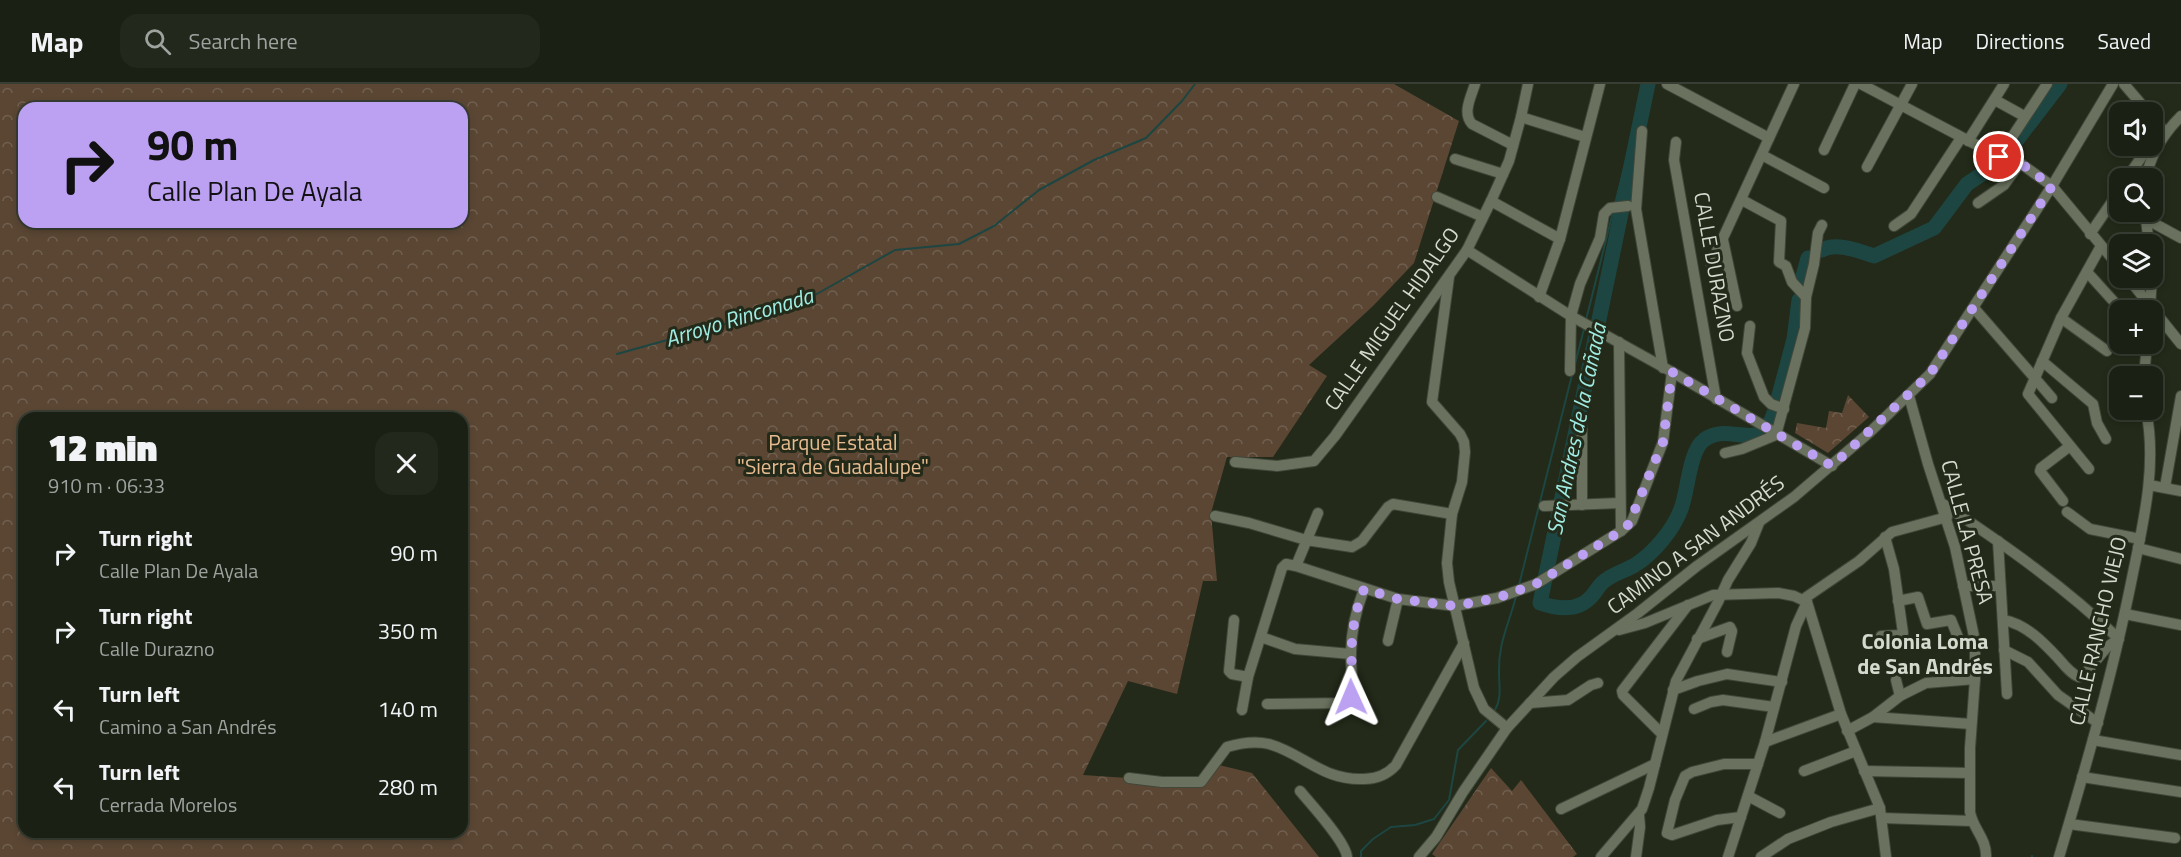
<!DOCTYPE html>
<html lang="en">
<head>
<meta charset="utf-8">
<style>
  :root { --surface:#1a2013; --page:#23281c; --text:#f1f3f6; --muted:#9fa3a0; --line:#383e33 }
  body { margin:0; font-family:"Titillium Web",sans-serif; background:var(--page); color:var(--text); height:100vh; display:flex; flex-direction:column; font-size:22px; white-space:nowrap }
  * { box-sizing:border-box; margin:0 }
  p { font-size:20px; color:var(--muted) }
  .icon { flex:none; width:33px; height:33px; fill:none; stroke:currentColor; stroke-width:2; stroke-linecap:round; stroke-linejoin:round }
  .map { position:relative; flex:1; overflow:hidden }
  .side { position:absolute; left:18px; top:328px; width:450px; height:426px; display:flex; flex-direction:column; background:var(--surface); border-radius:18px; box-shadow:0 3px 9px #0003,0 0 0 2px var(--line) }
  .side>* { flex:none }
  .top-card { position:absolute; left:18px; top:18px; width:450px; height:126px; border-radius:18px; box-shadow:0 3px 9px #0003,0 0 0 2px var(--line); background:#bca0f2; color:#111; overflow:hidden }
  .buttons { position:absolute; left:2109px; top:18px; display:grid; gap:12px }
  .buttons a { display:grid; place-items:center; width:54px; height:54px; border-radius:12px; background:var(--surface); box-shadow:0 3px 9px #0003,0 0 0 2px var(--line); font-size:30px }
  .pin { position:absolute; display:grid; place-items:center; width:51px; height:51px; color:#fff; margin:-26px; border:3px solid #fff; border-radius:50%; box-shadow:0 2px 6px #0007 }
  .me { position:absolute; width:66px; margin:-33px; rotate:359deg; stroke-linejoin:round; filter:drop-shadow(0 0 4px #0008) }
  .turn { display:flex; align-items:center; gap:21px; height:126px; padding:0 30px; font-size:27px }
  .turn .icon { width:78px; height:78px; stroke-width:2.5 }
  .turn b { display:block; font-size:42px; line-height:51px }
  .round { display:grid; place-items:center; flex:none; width:63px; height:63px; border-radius:18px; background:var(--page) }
  .headline { display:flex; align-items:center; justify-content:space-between; height:102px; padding:0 30px }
  h1 { font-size:36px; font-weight:800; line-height:45px }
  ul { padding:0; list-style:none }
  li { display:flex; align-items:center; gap:18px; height:78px; padding:0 30px }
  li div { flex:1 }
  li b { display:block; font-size:22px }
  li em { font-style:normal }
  header { display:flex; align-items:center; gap:36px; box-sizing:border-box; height:84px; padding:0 30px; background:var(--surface); border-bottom:2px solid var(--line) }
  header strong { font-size:28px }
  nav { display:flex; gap:33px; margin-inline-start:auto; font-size:21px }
  .search { width:420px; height:54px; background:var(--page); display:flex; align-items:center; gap:15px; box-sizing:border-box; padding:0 21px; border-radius:18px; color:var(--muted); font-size:22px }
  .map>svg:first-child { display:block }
  .forest { fill:url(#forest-crowns); fill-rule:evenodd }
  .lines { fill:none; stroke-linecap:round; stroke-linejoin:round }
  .stream { stroke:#1d4642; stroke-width:2 }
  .river { stroke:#1d4642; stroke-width:15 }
  .minor-casing { stroke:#414739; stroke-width:12 }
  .minor { stroke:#6a725f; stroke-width:10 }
  .route { stroke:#bca0f2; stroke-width:10; stroke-dasharray:0 18 }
  .labels { text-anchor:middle; stroke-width:6; stroke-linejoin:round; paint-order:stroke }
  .street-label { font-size:21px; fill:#d5dacf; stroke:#232a19 }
  .park-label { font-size:21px; fill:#e7bb8f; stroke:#232a19 }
  .water-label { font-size:22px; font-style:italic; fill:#9fece3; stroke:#232a19 }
  .neighbourhood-label { font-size:22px; font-weight:bold; fill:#d5dacf; stroke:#232a19 }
</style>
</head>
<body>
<header>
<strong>Map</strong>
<div class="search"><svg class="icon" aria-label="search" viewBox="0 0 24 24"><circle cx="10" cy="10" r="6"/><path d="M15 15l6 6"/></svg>Search here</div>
<nav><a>Map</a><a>Directions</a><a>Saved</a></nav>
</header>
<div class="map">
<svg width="2181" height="773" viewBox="0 0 2181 773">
  <defs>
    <pattern id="forest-crowns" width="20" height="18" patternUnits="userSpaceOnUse" patternTransform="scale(1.5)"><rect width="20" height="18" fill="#5a4633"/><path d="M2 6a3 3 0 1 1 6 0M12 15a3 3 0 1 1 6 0" fill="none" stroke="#716050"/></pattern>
  </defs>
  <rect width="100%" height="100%" fill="#232a19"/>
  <!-- forest -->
  <g class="forest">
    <path d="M 0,0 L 1394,0 L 1459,37 L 1414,179 L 1373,222 L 1309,281 L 1327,292 L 1273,373 L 1227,373 L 1211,429 L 1217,497 L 1203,497 L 1177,610 L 1128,597 L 1083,691 L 1201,699 L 1219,681 L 1252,689 L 1319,773 L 0,773 ZM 24,24 L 462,24 L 462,138 L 24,138 ZM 24,334 L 462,334 L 462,748 L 24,748 Z"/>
    <polygon points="1848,311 1869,333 1828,369 1795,349 1797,339 1826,344 1829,327 1842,329"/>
    <polygon points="1491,684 1512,707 1521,696 1577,770 1573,773 1436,773 1432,770"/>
  </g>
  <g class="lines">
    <!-- stream -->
    <g class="stream">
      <polyline points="1615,120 1645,0"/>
      <polyline points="1586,236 1613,128"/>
      <polyline points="617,270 757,231 815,211 895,166 959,160 994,142 1039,106 1094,76 1146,54 1182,17 1195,0"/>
      <polyline points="1575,280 1584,245"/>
      <polyline points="1519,501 1572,291"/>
      <path d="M 1495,626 C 1502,614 1499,602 1499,589 C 1498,558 1509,541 1516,512"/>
      <polyline points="1361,773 1361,767 1373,755 1391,743 1415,741 1434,735 1449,716 1458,666 1486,637"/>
      <polyline points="2032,773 2032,772"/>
    </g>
    <!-- river -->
    <g class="river">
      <path d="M 1648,0 L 1540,519 C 1557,525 1577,528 1591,513 C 1595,509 1598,503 1602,499 C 1611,490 1625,487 1635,481 C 1654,469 1673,446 1681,425 C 1688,408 1689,367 1704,356 C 1722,342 1742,356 1761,350"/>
      <path d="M 1822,166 C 1836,158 1859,167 1874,172 L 1934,144 L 1967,100 L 2000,78 L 2060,0"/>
      <polyline points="1801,199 1808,174"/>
      <polyline points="1778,315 1794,255 1799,216"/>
      <polyline points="1770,339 1774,329"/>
    </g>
    <!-- minor casing -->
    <g class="minor-casing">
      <g id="minor">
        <path d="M 1475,0 C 1471,13 1462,29 1472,40 L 1513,61"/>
        <polyline points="1667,0 1769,54"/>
        <polyline points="1861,0 2007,77 2020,79 2052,102 2120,184"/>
        <polyline points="2124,0 2148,28"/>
        <polyline points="1995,16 2024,32"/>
        <polyline points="1521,33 1585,53"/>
        <polyline points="2152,33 2165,48"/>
        <polyline points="1642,47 1636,125 1663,284"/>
        <polyline points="1968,57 2004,0"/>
        <polyline points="1676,58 1674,76 1716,315"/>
        <polyline points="1824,66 1855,0"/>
        <polyline points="1762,71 1824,104"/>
        <polyline points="1999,73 2047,0"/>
        <polyline points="1455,75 1503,90"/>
        <polyline points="1867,83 1912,0"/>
        <polyline points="2127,94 2149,62"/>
        <path d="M 2146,94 C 2151,69 2163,50 2181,32"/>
        <polyline points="1437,113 1483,133"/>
        <polyline points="1742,116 1781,137 1779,178 1786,182 1792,198 1806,213"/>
        <polyline points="1491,117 1560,155"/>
        <polyline points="1978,119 2004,101 2020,79"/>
        <polyline points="2145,128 2149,160"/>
        <polyline points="2146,135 2181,154"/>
        <polyline points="1894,142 1911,130 1961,54"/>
        <polyline points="2090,150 2120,106"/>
        <polyline points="1723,156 1737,222"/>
        <polyline points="1467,166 1571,232 1672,288 1832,382"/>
        <polyline points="1711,180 1794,0"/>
        <polyline points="2087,188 2116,220"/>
        <polyline points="1449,193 1432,318 1460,350 1464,358 1465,368 1462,398 1452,430 1447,479 1449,498 1474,604 1484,625 1507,644"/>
        <polyline points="2128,194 2181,260"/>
        <polyline points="1539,213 1560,155 1600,0"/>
        <polyline points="2150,223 2152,194"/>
        <polyline points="1974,224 2052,314"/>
        <polyline points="2061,234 2107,267"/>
        <polyline points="1750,242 1747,269 1764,313 1771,320 1784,325"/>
        <polyline points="1619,258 1621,447"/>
        <polyline points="2042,277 2093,320 2097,339 2106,355"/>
        <polyline points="1570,287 1571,232 1580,200 1600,154 1604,130 1610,124 1628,122"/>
        <polyline points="2144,292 2147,260"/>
        <path d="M 1909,312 L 1928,380 L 1955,463 L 1975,557 L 1975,595 L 1970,664 L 1970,728 C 1973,745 1987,755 1986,773"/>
        <polyline points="1582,343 1582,421"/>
        <polyline points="1725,369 1742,365 1776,351 1805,244 1806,213 1814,180 1818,149 1822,141"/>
        <polyline points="1235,378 1277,382 1314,377 1335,352 1467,166 1491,117 1509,77 1521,33 1528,0"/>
        <polyline points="2089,385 2028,310 2061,234 2101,162"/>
        <polyline points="2149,401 2181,407"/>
        <polyline points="2165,403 2181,312"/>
        <polyline points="2063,417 2040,387 2041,384 2070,362"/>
        <path d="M 1943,420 C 2005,461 2065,503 2119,555 L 2107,563 L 2084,591 L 2079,593 C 2071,590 2064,581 2058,574 C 2043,558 2026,540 2003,536"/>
        <polyline points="1544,422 1620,419"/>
        <polyline points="2067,428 2090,445 2140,455"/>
        <polyline points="1215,432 1249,439 1306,456 1352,463 1362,457 1388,423 1393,420 1452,430"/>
        <polyline points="1998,457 2007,610"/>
        <polyline points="2138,464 2181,475"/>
        <polyline points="1296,482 1318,429"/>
        <polyline points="1963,502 2000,502"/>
        <polyline points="1898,517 1918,513 1927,540 1951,536 1960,558 1975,557"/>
        <polyline points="2125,530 2181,541"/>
        <polyline points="1234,536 1229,587 1232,590 1248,593"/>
        <polyline points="1619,546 1645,539 1713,511 1778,509 1794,512 1807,518 1841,630 1880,724 1886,773"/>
        <polyline points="1881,552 1901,551 1903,549 1894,485 1885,453"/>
        <polyline points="1261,553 1295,565 1351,570"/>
        <polyline points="1697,555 1730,543 1732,547 1727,568"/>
        <polyline points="1388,557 1398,515"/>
        <polyline points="2004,566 2028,578 2058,611 2098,639"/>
        <polyline points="1896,596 1900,612"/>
        <polyline points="1673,606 1698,597 1727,590 1782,598"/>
        <polyline points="1530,619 1568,616 1591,601 1598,599"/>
        <path d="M 1267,620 L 1345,619 L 1350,616 C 1355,602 1350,584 1351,569 C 1351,547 1356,526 1364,505"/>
        <polyline points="1694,625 1711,618 1723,616 1774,623"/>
        <polyline points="1242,626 1248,593 1282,484 1286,480 1296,482 1398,515 1455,522 1497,514 1536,500 1621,447 1632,437 1663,358 1672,288"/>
        <polyline points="1873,633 1971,640"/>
        <polyline points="1847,647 1873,633 1900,612 1926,599 1975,595"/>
        <polyline points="1662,650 1623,611 1622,607 1688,521"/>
        <polyline points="2093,656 2181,671"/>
        <polyline points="1765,658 1841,630"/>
        <polyline points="1804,687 1856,667"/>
        <polyline points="1864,687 1970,689"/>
        <polyline points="2082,693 2181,708"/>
        <path d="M 1129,694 L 1162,698 L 1201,698 L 1227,663 C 1240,659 1256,657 1269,660 C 1304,670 1323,697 1364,695 C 1376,695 1388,690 1396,681 L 1464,559"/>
        <path d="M 1300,707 C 1311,720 1346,758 1347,773"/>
        <polyline points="1748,712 1780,729"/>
        <polyline points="1561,725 1655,680"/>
        <polyline points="1741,733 1717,736 1672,751 1667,749 1675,716 1685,692 1692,688 1724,680 1758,680"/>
        <polyline points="1882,734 1972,737"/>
        <polyline points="2069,740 2175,754"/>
        <polyline points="1419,773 1436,753 1463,708 1507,644 1554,593 1577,573 1638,529 1697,482 1794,413 1870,348 1930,290 2052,102 2113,0"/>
        <polyline points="1601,773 1642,725 1649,704 1676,597 1718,518 1728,496 1751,459 1759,439"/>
        <polyline points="1636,773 1640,743 1639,731"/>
        <polyline points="1728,773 1765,658 1796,542 1807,518 1805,514 1859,477 1892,448 1947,433"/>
        <polyline points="1761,773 1788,755 1831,738 1880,724"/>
        <path d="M 2059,773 C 2087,679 2114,585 2133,489 C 2144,436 2157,380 2146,326"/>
      </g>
    </g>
    <!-- minor -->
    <use href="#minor" class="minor"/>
  </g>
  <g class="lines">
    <!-- route -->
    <polyline class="route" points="1351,613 1352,552 1356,528 1364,505 1398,515 1455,522 1497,514 1536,500 1621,447 1629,440 1663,358 1672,288 1832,382 1930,290 2052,102 2020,79 2007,77 1999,73"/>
  </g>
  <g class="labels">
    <!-- street labels -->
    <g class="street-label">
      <text transform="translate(1714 183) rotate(80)" y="7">CALLE DURAZNO</text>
      <text transform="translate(1392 235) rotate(-55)" y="7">CALLE MIGUEL HIDALGO</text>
      <text transform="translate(1967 448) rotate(75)" y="7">CALLE LA PRESA</text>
      <text transform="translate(1696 461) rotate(-37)" y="7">CAMINO A SAN ANDRÉS</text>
      <text transform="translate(2098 547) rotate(-77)" y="7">CALLE RANCHO VIEJO</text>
    </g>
    <!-- park labels -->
    <g class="park-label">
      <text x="833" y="366">Parque Estatal<tspan x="833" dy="24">"Sierra de Guadalupe"</tspan></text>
    </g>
    <!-- water labels -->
    <g class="water-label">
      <text transform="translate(739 233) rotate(-17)" y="8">Arroyo Rinconada</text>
      <text transform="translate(1576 345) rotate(-78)" y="8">San Andres de la Cañada</text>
    </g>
    <!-- neighbourhood labels -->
    <g class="neighbourhood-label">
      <text x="1925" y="565">Colonia Loma<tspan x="1925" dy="25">de San Andrés</tspan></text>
    </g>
  </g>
</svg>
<div class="buttons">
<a><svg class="icon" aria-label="sound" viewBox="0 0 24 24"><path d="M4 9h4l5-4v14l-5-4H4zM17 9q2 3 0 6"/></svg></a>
<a><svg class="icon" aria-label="search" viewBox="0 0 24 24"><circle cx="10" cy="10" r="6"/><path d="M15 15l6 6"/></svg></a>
<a><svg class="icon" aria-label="layers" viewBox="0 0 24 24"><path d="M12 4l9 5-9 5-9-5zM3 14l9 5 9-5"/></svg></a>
<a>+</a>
<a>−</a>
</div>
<div class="pin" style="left:1999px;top:73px;background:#d93025"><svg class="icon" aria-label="arrive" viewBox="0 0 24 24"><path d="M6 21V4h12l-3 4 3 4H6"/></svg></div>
<svg class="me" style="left:1351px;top:613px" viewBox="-20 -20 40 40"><path d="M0-17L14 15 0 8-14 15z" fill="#bca0f2" stroke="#fff" stroke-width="4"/></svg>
<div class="top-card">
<div class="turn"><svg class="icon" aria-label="right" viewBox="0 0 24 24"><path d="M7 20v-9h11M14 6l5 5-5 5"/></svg><div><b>90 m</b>Calle Plan De Ayala</div></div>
</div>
<section class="side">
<div class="headline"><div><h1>12 min</h1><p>910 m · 06:33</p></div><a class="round"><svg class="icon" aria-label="close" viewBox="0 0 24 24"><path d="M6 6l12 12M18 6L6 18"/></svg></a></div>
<ul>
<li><svg class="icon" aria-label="right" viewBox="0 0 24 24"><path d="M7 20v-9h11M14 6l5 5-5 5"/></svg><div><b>Turn right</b><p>Calle Plan De Ayala</p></div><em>90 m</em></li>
<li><svg class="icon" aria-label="right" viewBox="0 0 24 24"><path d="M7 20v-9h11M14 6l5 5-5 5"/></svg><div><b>Turn right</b><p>Calle Durazno</p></div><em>350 m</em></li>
<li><svg class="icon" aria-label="left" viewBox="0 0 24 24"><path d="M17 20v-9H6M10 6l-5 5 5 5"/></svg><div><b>Turn left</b><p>Camino a San Andrés</p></div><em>140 m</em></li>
<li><svg class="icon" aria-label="left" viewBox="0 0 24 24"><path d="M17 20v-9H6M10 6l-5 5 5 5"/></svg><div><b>Turn left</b><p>Cerrada Morelos</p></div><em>280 m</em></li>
</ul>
</section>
</div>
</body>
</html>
